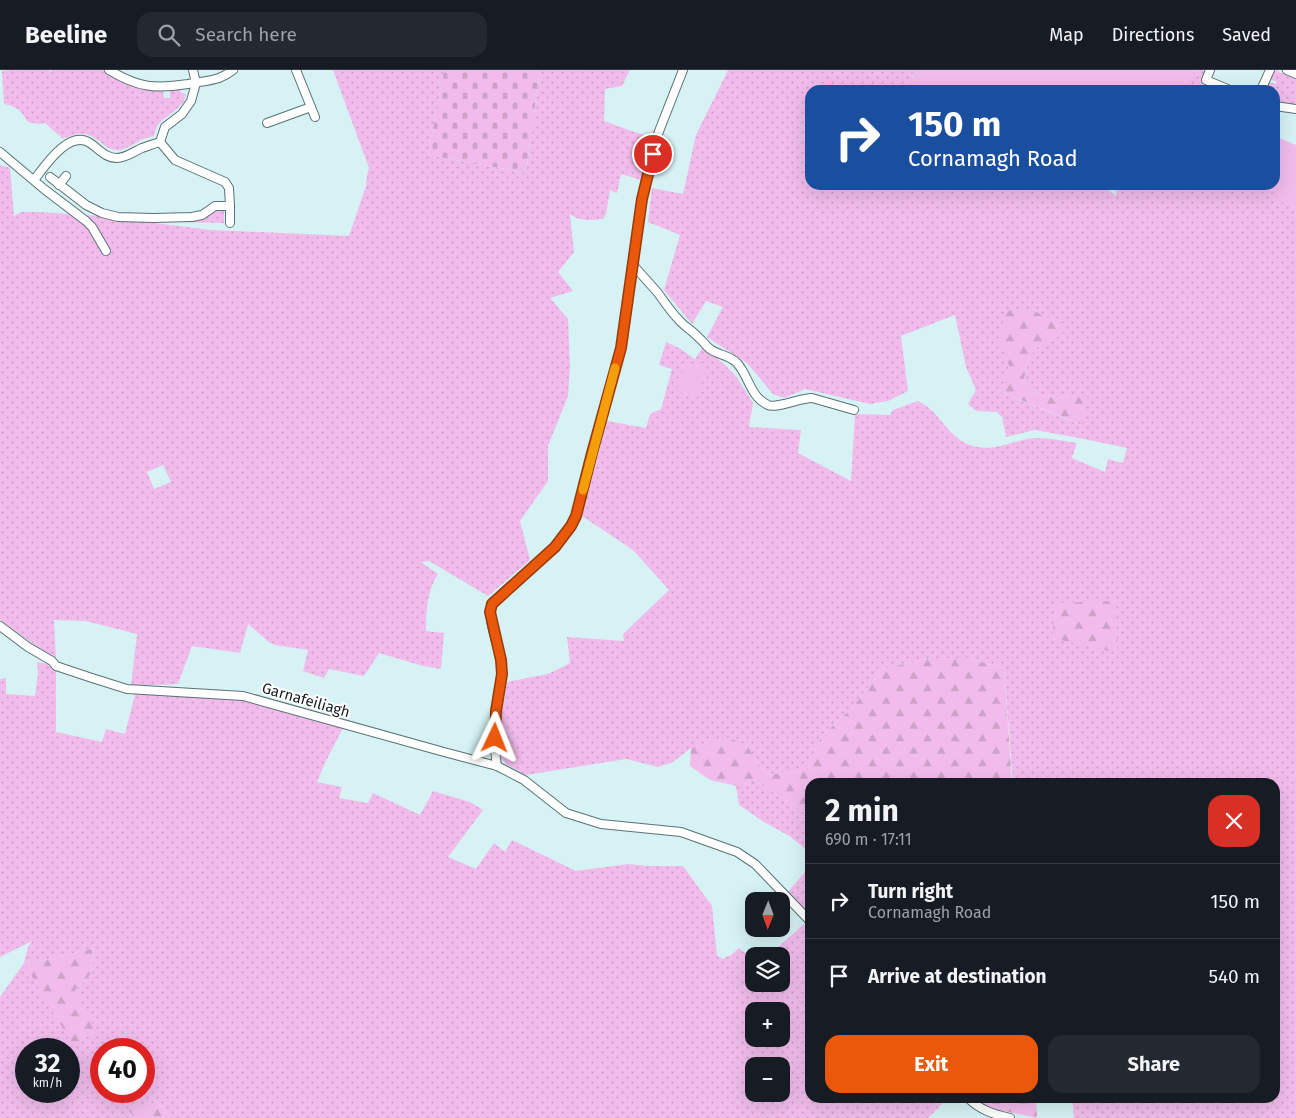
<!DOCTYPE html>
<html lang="en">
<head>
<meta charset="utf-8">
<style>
  :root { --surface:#171b24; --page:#242831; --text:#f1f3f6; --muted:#9ea1a6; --line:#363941; --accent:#ea580c }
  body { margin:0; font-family:"Fira Sans",sans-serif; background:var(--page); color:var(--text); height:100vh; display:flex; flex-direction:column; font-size:19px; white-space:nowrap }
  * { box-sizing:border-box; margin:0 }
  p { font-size:16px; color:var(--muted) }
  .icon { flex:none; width:28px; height:28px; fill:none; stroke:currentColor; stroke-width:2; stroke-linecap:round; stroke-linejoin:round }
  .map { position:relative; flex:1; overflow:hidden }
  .details { position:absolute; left:805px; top:708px; width:475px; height:325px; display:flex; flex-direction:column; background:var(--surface); border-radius:15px; box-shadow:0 5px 20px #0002 }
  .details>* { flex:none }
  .banner { position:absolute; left:805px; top:15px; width:475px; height:105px; border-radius:15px; box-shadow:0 5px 20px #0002; background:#1a4fa0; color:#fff; overflow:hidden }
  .needle { width:32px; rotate:181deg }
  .controls { position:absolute; left:745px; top:822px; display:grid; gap:10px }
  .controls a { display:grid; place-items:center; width:45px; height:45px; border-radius:10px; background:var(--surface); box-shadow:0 5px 20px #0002; font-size:25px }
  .speed { position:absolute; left:15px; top:968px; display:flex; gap:10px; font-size:25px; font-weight:700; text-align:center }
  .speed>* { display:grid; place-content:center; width:65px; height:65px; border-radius:50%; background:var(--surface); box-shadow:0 5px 20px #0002; line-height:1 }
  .speed small { font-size:12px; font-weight:400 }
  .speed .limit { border:8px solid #d22; background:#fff; color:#111 }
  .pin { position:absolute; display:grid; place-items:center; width:42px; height:42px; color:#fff; margin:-21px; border:2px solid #fff; border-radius:50%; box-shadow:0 1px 5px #0007 }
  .me { position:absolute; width:55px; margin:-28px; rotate:2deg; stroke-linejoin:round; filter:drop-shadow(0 0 4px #0008) }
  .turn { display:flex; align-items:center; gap:18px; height:105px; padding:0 20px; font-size:22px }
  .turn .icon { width:65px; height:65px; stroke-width:2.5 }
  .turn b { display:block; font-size:35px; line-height:42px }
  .round { display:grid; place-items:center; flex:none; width:52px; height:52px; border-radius:15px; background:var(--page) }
  .summary { display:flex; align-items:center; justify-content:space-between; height:85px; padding:0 20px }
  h1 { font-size:30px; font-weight:700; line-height:38px }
  .primary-button { display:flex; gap:10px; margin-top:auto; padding:10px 20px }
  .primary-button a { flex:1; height:58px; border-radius:15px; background:var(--accent); color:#fff; font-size:20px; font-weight:700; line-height:58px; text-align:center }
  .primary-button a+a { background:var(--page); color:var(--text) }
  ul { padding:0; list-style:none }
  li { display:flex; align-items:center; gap:15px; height:75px; padding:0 20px; border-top:1px solid var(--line) }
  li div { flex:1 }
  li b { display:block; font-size:19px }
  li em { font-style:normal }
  header { display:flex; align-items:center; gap:30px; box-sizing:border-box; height:70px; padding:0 25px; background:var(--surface); border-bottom:1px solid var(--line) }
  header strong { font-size:24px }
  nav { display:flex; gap:28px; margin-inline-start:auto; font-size:18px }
  .search { width:350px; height:45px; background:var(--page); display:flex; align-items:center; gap:12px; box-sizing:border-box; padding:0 18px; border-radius:15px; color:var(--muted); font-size:19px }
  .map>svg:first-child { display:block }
  .grass { fill:url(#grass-dots); fill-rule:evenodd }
  .forest { fill:url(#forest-firs) }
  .cemetery { fill:url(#cemetery-stones) }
  .park { fill:#f1bceb }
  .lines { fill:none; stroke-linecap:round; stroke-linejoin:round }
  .minor-casing { stroke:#597274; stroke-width:10 }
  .minor { stroke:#fff; stroke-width:8 }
  .route-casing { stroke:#983908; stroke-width:12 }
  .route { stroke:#ea580c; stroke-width:9 }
  .slow { stroke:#f59e0b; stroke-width:9 }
  .labels { text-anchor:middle; stroke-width:4; stroke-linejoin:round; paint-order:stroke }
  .street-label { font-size:15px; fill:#162021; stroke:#fff }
</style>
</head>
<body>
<header>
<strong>Beeline</strong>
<div class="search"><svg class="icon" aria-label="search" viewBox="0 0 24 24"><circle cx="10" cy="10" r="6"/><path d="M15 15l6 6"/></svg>Search here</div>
<nav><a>Map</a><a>Directions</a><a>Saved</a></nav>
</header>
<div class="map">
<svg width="1296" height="1048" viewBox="0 0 1296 1048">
  <defs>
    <pattern id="grass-dots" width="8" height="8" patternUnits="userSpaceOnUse" patternTransform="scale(1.25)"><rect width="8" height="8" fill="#f1bceb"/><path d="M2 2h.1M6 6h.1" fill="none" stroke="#cea1c9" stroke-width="1.8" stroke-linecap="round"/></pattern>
    <pattern id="forest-firs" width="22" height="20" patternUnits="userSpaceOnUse" patternTransform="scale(1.25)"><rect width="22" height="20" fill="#f1bceb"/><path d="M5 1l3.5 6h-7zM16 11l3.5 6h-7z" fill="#cea1c9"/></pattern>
    <pattern id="cemetery-stones" width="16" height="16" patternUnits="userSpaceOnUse" patternTransform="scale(1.25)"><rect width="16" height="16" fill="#f1bceb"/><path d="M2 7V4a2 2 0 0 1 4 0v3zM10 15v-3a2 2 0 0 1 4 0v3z" fill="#cea1c9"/></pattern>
  </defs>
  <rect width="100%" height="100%" fill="#d6f2f4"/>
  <!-- grass -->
  <g class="grass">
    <path d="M 10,0 L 49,0 L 50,1 L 52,0 L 105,0 L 115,7 L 144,19 L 162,21 L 163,22 L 164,28 L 170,28 L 170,21 L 173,20 L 180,19 L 181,23 L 186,24 L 184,31 L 178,38 L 160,52 L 157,56 L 154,66 C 150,67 146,68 143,69 C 134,73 127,80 117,80 C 111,80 108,78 103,74 C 88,62 81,61 63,69 L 45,53 L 38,54 L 28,52 C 20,40 18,37 4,34 L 2,1 Z"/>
    <path d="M 333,0 L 444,0 L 428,85 L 526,103 L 540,0 L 630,0 L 622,16 L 605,19 L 604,51 L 646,66 L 644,111 L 621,104 L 617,123 L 610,120 L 606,144 L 603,149 C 592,150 579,152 570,144 L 574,182 L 558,202 L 573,221 L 550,228 L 568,249 L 570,296 L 568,326 L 548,376 L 548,411 L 520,451 L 530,490 L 488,526 L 429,491 L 421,492 L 438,504 C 427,521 426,541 426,561 L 444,563 L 441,599 L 423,596 L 379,583 L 364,606 L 329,599 L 324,608 L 303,601 L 308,580 L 275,575 L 269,572 L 248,554 L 240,583 L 192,576 L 178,614 L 131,616 L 137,564 L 86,551 L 54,550 L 56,590 L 0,550 L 0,95 L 10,98 L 14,146 L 21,142 L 40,142 L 98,146 L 211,160 L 349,166 L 366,116 L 367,105 L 369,98 ZM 163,395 L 171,412 L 154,419 L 147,402 Z"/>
    <path d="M 728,0 L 913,0 L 912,15 L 928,20 L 810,20 L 810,115 L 1102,115 L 1116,126 L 1117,115 L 1275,115 L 1296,78 L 1296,1048 L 1074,1048 L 1072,1028 L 1275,1028 L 1275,712 L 1013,712 L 1004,598 L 966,588 L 931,588 L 882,599 L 853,637 L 821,667 L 811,690 L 795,701 L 766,705 L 746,674 L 691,678 L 673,692 L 658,697 L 626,689 L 526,705 L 507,695 L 500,687 L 501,646 L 507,612 L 548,604 L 570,593 L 567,567 L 624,571 L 623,564 L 669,520 L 633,480 L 582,446 L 607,351 L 646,358 L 650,344 L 661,339 L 672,299 L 659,295 L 666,272 L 679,278 L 695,289 L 703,277 L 725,295 L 736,306 L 753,333 L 749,357 L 801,360 L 798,383 L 851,411 L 855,344 L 890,345 L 893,340 L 918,331 C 939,340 948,368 970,375 C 993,384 1016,368 1038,368 C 1051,368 1064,371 1077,373 L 1072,388 L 1105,402 L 1108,389 L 1123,393 L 1127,378 L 1079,368 L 1035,360 L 1006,367 L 1002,347 L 997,342 L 976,341 L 968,334 L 976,320 L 966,297 L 955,245 L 901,266 L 908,321 L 888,331 L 870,334 L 805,319 L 784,328 L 773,324 L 748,294 L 707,267 L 723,237 L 706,231 L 692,254 L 664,220 L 680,165 L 648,152 L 652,118 L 683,124 L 696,65 ZM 1058,253 L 1054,270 L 1039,275 L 1029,287 L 1024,309 L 1033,322 L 1054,328 L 1071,326 L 1081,355 L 1001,322 L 1009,296 Z"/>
    <polygon points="1195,0 1203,0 1217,20 1180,20"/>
    <polygon points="1275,0 1296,9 1296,35 1275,32 1275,20 1265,20 1269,12 1276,14 1277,12 1270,9"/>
    <polygon points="220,138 224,141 224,153 177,152 177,151"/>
    <path d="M 37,592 L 56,596 L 56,667 L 56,662 L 102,672 L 106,659 L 125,664 L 136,620 L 245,631 L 345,654 L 324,695 L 317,712 L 342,717 L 339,728 L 368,733 L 373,723 L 420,745 L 433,721 L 470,732 L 483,740 L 448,787 L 476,799 L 494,773 L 505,782 L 512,770 L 576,801 L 628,794 L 646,796 L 683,796 L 712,836 L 717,885 L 722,889 L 731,885 L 739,878 L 748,885 L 754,893 L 754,914 L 781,914 L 781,886 L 768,886 L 804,854 L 810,861 L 810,1028 L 948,1028 L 928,1048 L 170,1048 L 158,1032 L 128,1038 L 135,1048 L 0,1048 L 0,927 L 24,893 L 28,877 L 32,871 L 0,887 L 0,609 L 6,608 L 6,624 L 35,626 L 38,604 ZM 94,878 L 91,904 L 75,920 L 24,893 L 45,890 ZM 754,941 L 781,941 L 781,969 L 754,969 ZM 26,979 L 69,979 L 69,1021 L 26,1021 ZM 101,979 L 144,979 L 144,1021 L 101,1021 ZM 754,996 L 781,996 L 781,1024 L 754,1024 Z"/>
    <polygon points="754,710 810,746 810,783 791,767 764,752 739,735 736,716"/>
    <polygon points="810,796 810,838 805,841 788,822"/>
  </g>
  <!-- forest -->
  <g class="forest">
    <polygon points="1013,239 1034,241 1059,253 1063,262 1054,270 1039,275 1029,287 1024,309 1033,322 1054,328 1071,326 1088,327 1082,355 1001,322 1009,296 1000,271 1003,252 1006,242"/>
    <polygon points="1115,531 1118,583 1052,568 1056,533"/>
    <polygon points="931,588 966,588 1004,598 1012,712 810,712 810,746 754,710 737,716 710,710 690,696 691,678 724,667 746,674 766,705 795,701 811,690 821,667 853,637 882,599"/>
    <polygon points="94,878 91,904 75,920 97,962 72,974 24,893 45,890"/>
    <polygon points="973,1028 1036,1028 1037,1048 990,1038"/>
    <polygon points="158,1032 170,1048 135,1048 127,1038"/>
  </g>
  <!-- cemetery -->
  <polygon class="cemetery" points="444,0 540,0 526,103 428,85"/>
  <!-- park -->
  <g class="park">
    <polygon points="913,0 1195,0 1180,20 928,20 912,15"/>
    <polygon points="1275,66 1296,75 1296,137 1281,132 1266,115 1275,115"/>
    <polygon points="686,292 707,299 697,328 676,321"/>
  </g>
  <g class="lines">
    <!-- minor casing -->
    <g class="minor-casing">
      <g id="minor">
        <path d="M 109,0 C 139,18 155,19 188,14 C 198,12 210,11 219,8 C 224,6 229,3 233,0"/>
        <polyline points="296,0 315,47"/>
        <polyline points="1210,0 1206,10 1230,20"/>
        <polyline points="1287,0 1296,4"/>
        <polyline points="1261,20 1270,0"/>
        <polyline points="1275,36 1296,39"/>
        <polyline points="267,53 311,37"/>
        <polyline points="160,72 165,57 182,44 191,31 196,13 193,0"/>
        <polyline points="0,82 44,119 86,151 92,157 106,181"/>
        <path d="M 34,110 C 45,96 69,59 90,73 C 99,79 105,88 117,88 C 126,88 133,82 142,78 C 148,76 153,74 160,72 L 175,90 L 225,112 L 229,118 L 230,136 L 215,136 L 202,145 L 192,147 L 153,148 L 118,147 L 102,143 L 86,135 L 50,107"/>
        <polyline points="59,115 66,106"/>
        <polyline points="230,136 230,153"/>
        <path d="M 633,195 C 641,204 650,214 658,223 C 665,233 671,242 679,250 C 685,257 693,261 699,268 C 703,271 706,276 710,279 C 718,285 729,285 737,293 C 749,306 750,327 768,335 C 776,339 800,328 812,328 L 854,340"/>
        <polyline points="0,556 28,577 52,591 56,596 92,608 127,619 243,626 444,682 497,696 524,710 566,743 601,754 681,762 737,782 755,794 810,851"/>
        <path d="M 497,696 C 493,673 495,648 498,626 C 500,614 503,603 501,591 C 498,572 487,553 492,533 L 555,477 L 571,456 L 576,446 L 592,383 L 621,278 L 642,129 L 656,69 L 683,0"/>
        <path d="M 968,1028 C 980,1040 993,1044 1010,1048"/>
      </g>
    </g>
    <!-- minor -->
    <use href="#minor" class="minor"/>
  </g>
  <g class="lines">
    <!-- route casing -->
    <g class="route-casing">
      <polyline id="route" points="495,668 496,641 502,604 501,590 490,542 492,534 555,477 571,456 576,446 592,383 621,278 642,129 653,84"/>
    </g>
    <!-- route -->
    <use href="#route" class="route"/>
    <!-- slow -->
    <polyline class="slow" points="583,420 615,298"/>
  </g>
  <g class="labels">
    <!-- street labels -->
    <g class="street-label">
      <text transform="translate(306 630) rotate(16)" y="5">Garnafeiliagh</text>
    </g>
  </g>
</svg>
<div class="controls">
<a><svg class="needle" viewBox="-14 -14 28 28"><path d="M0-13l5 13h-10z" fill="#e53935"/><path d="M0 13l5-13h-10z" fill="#9ea1a6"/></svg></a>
<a><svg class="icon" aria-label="layers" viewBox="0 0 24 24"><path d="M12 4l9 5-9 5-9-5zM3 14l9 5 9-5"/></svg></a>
<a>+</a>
<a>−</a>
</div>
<div class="speed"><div>32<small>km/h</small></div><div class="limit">40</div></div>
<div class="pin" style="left:653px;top:84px;background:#d93025"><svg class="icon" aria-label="arrive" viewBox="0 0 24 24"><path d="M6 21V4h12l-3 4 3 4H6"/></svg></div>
<svg class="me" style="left:495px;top:668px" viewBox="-20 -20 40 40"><path d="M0-17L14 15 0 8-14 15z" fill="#ea580c" stroke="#fff" stroke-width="4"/></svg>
<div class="banner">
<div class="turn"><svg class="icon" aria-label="right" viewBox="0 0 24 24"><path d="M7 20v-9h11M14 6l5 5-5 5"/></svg><div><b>150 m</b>Cornamagh Road</div></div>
</div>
<section class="details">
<div class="summary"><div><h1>2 min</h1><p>690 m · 17:11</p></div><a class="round" style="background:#d93025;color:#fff"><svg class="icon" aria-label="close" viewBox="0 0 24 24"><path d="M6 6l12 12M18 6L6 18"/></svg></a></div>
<ul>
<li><svg class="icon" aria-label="right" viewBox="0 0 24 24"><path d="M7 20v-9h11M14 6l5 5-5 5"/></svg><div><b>Turn right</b><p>Cornamagh Road</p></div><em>150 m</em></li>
<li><svg class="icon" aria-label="arrive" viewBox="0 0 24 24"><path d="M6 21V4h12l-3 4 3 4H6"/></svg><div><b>Arrive at destination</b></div><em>540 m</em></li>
</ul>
<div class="primary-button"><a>Exit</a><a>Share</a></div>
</section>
</div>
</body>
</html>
